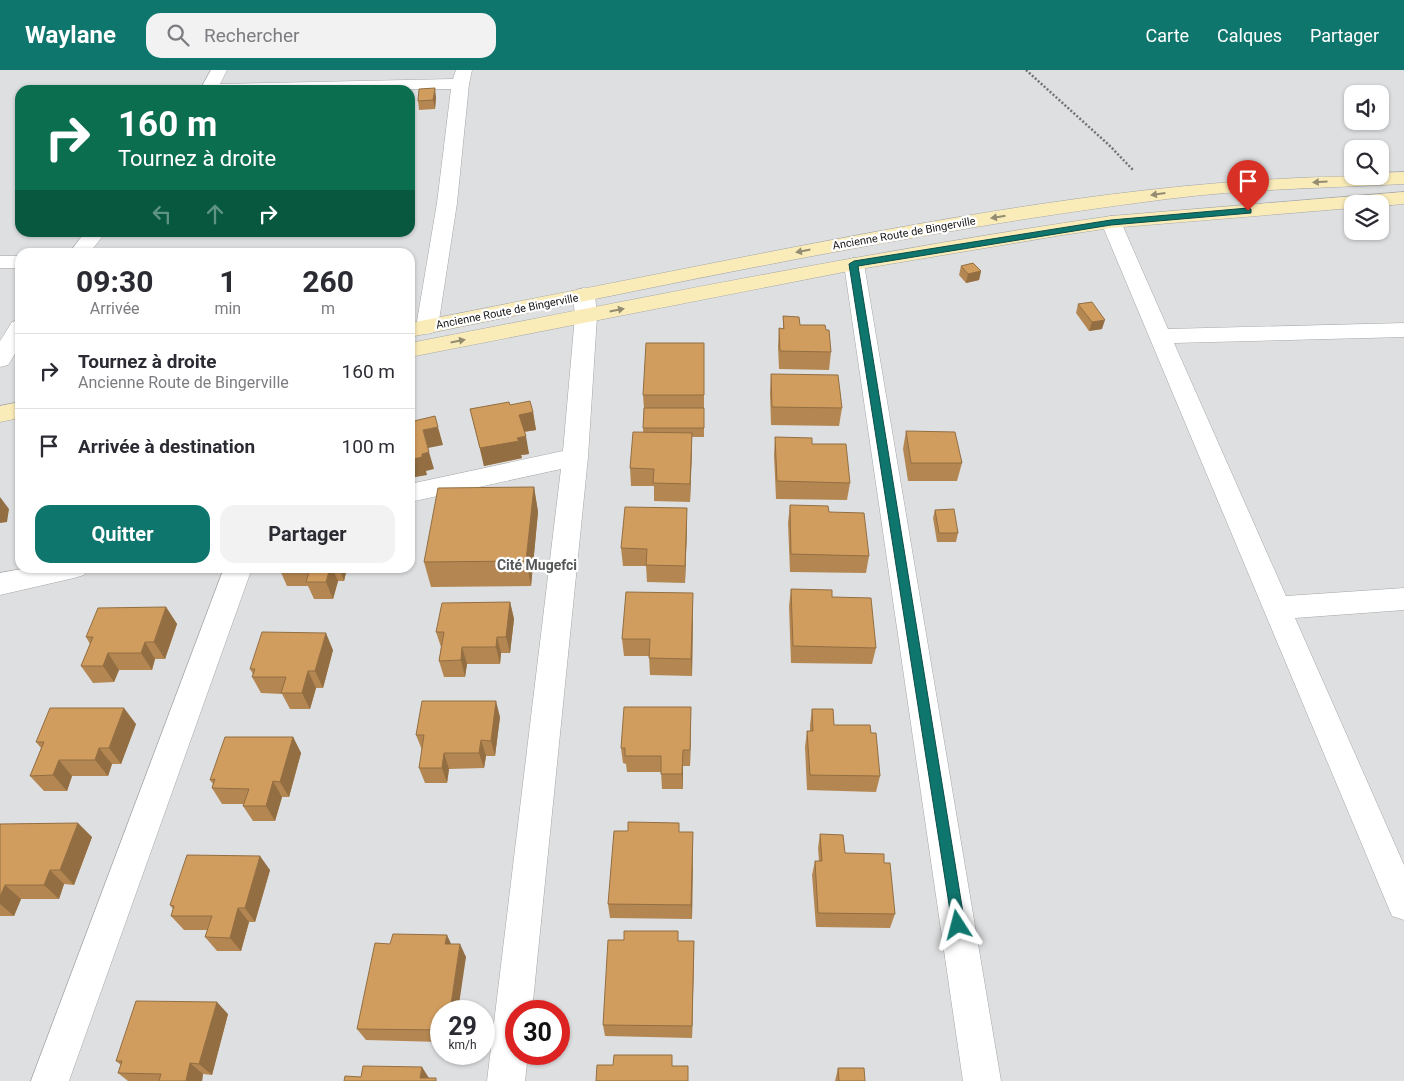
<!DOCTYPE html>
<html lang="fr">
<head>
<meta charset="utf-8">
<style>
  :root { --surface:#fff; --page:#f2f2f3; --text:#2b2b33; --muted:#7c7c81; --line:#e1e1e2; --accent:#0f766e }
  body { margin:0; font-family:Roboto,sans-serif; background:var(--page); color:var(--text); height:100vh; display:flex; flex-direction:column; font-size:19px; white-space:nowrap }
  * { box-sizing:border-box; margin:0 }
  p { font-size:16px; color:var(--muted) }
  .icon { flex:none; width:28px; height:28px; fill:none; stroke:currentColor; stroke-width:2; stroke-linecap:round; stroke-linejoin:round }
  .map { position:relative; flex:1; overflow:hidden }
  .sheet { position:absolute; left:15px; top:178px; width:400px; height:325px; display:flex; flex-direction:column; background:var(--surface); border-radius:15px; box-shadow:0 1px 4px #0004 }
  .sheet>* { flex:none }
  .banner { position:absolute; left:15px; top:15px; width:400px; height:152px; border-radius:15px; box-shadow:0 1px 4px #0004; background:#0b6e4f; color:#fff; overflow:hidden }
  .fabs { position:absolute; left:1344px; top:15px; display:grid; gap:10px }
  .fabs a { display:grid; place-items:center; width:45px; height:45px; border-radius:10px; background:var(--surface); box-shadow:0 1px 4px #0004; font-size:25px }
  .speed { position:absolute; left:430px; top:930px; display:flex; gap:10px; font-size:25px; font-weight:700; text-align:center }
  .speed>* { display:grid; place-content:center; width:65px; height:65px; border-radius:50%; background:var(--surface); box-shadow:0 1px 4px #0004; line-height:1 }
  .speed small { font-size:12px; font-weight:400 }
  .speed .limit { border:8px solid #d22; background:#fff; color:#111 }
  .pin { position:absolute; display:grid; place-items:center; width:42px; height:42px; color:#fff; margin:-51px -21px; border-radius:50% 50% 50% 0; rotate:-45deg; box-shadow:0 0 5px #0007 }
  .pin .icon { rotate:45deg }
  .me { position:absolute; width:55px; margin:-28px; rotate:351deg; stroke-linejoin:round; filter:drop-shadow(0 0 4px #0008) }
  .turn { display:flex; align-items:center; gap:18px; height:105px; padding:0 20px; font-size:22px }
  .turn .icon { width:65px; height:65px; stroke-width:2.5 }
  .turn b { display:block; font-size:35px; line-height:42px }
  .lanes { display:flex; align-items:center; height:48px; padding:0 20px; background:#0003; justify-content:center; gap:25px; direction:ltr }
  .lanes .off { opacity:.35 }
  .eta { display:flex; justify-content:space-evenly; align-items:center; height:85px; text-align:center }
  .eta b { font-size:30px; font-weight:700; line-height:35px }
  .action { display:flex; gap:10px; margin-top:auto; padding:10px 20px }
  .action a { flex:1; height:58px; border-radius:15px; background:var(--accent); color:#fff; font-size:20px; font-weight:700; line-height:58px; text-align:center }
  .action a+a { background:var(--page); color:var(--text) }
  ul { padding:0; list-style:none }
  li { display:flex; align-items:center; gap:15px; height:75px; padding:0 20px; border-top:1px solid var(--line) }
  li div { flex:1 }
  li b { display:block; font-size:19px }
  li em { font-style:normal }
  header { display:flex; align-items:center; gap:30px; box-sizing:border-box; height:70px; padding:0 25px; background:var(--accent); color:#fff }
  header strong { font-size:24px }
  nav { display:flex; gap:28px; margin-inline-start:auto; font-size:18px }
  .search { width:350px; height:45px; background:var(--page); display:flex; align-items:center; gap:12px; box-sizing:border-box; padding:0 18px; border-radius:15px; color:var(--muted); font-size:19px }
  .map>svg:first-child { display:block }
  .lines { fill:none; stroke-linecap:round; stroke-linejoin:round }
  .street-casing { stroke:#a5a6a7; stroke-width:1 }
  .secondary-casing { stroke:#a5a6a7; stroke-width:1 }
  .path { stroke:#717272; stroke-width:2.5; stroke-dasharray:2 2; stroke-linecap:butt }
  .street { fill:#fff; fill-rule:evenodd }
  .secondary { fill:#faecb9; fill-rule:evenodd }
  .wall { fill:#b48752 }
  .shaded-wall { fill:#926e42 }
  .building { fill:#d19d5f; stroke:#926e42 }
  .oneway { fill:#938c70 }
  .route { fill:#0f766e; stroke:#0a4d48 }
  .labels { text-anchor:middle; stroke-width:4.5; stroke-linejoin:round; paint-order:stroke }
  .far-street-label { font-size:11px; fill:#161616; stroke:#fff }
  .neighbourhood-label { font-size:14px; font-weight:bold; fill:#565758; stroke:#fff }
</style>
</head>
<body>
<header>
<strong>Waylane</strong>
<div class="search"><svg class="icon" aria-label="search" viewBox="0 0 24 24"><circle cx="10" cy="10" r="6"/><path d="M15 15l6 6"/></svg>Rechercher</div>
<nav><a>Carte</a><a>Calques</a><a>Partager</a></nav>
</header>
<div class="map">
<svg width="1404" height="1011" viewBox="0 0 1404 1011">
  <rect width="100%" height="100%" fill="#dedfe0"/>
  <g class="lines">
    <!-- street casing -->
    <g class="street-casing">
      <g id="street">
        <polygon points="211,0 227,0 220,14 453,9 456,0 472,0 469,14 457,133 438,257 435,262 427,264 419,262 416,257 437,133 451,19 200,20"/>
        <polygon points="1111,146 1118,148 1121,152 1168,259 1404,253 1404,267 1174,273 1286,526 1404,518 1404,540 1295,548 1404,795 1404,850 1392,846 1101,152 1104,148"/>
        <polygon points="85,162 106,162 90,182 70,182"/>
        <rect x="0" y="186" width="20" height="12"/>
        <polygon points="854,188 861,190 864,194 1001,1011 963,1011 844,194 847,190"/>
        <polygon points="584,218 592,220 595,225 597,246 588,387 532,941 516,941 516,984 528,984 525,1011 487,1011 561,399 410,432 410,414 563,381 575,246 573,225 576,220"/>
        <polygon points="20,250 20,276 8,295 0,297 0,271 12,252"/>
        <polygon points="27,498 88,498 84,505 74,508 0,525 0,503"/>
        <polygon points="224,498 252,498 69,1011 31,1011"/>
      </g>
    </g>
    <!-- secondary casing -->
    <g class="secondary-casing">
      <g id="secondary">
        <path d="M 1404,102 L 1404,114 C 1325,118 1245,119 1167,129 C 912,161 661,216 410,267 L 410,253 C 526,230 643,207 759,184 C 963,144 1174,106 1380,106 L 1380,103 Z"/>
        <path d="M 1404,122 L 1404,134 L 1380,136 L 1380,134 L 1352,134 L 1352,138 L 1111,158 L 1063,165 L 854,200 L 410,287 L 410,273 C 643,228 876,180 1111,146 Z"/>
        <polygon points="20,332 20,348 0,352 0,336"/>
      </g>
    </g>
    <!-- path -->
    <polyline class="path" points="1026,0 1109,75 1134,101"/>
    <!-- street -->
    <use href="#street" class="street"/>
    <!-- secondary -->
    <use href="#secondary" class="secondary"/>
  </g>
  <!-- wall -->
  <g class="wall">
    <polygon points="436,27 435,39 419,40 418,31"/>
    <polygon points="961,196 981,201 979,210 966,213 959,205"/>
    <polygon points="1078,234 1102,259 1089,261 1076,243"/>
    <polygon points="783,246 800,255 826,260 831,282 829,300 779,299 778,276 779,258 783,259"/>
    <polygon points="704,273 704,367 692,367 690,432 654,431 654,416 631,416 630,398 643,362 644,339 643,325"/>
    <polygon points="771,304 842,338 839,356 771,355 770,322"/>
    <polygon points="510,335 533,342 536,360 524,362 529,384 521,385 522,388 484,396 470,339"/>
    <polygon points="906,361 962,393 957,411 908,411 903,379"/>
    <polygon points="775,367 812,374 850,413 847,430 776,429 774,385"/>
    <polygon points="534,417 538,442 531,516 431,517 424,492"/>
    <polygon points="790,435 829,442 869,486 866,503 790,502 788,453"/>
    <polygon points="935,440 958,463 956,472 937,472 933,448"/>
    <polygon points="687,456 685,513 647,512 646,496 623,496 621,478"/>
    <polygon points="279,498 347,498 344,511 338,511 333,529 314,529 308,516 287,516"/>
    <polygon points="791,519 832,527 876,578 872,594 791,593 789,536"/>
    <polygon points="510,532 514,549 510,583 501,583 500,594 467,594 465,607 444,607 439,591 441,577 436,562"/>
    <polygon points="166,537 177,554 165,589 155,589 152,600 119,600 114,612 93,613 81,596 90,574 86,567"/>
    <polygon points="693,540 692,606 650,605 649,586 624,586 622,569"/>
    <polygon points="333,580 323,618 316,618 310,639 290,639 282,624 261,623 252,607 253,604 250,599"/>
    <polygon points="812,639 834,655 871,663 880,706 876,722 807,720 805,677 807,661 810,661 810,655"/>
    <polygon points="500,647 495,686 486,686 484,698 449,699 447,713 425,713 419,698 422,680 416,665"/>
    <polygon points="136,654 121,694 112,694 108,706 72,706 67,721 44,721 30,706 41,678 36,672"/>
    <polygon points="691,654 690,696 683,696 683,719 662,719 661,702 627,702 626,694 623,693 621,678"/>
    <polygon points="293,667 301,683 289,727 282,727 275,751 253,751 243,736 244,734 222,734 212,718 213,714 210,710"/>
    <polygon points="0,754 92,767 74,815 64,814 59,829 21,829 14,846 0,846"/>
    <polygon points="680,762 693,776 692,849 610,848 608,834"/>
    <polygon points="820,764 845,783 884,793 895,844 890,858 816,857 812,805 815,791 819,791 818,778"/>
    <polygon points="270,800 255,852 249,852 241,881 217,881 205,867 208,860 184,860 171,846 173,839 170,835"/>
    <polygon points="679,871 694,871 692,968 605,966 603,955"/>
    <polygon points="390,874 451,874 466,887 441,941 441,972 366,970 357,959"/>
    <polygon points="228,944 212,1005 203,1004 202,1011 128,1011 118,1003 121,995 116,991"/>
    <polygon points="838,998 865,1011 835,1011"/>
  </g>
  <!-- shaded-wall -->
  <g class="shaded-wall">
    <polygon points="435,18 436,27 435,39 433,30"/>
    <polygon points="981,201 979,210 966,213 968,204"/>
    <polygon points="1105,250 1102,259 1089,261 1092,252"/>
    <polygon points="533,342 536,360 522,362 519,345"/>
    <polygon points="438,357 443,375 428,378 423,360"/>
    <polygon points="692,363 692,381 690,432 690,414"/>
    <polygon points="526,366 529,384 521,385 522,388 484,396 480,378"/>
    <polygon points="429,382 434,399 426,401 427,405 410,408 410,390 422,384"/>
    <polygon points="534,417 538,442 531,516 526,491"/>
    <polygon points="0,427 9,439 7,452 0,453"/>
    <polygon points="687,438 687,456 685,513 685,496"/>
    <polygon points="330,498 332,498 338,511 333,529 326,512"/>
    <polygon points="339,498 347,498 344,511"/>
    <polygon points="693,523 693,540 692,606 691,589"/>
    <polygon points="510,532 514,549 510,583 506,567"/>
    <polygon points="166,537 177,554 165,589 154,572"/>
    <polygon points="326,563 333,580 323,618 315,601"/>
    <polygon points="497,567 501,583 500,594 496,577"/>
    <polygon points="145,572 155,589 152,600 141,583"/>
    <polygon points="462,577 467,594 465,607 461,590"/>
    <polygon points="108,583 119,600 114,612 103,596"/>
    <polygon points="308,601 316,618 310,639 302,623"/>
    <polygon points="496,631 500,647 495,686 491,671"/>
    <polygon points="691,637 691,654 690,696 690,680"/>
    <polygon points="124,638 136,654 121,694 109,678"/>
    <polygon points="293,667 301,683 289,727 280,712"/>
    <polygon points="481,670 486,686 484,698 479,683"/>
    <polygon points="99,678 112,694 108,706 95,690"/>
    <polygon points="683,680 683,719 682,704"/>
    <polygon points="444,683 449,699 447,713 442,698"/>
    <polygon points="59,690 72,706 67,721 53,705"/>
    <polygon points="273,711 282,727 275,751 266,736"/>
    <polygon points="78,753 92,767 74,815 60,800"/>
    <polygon points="693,762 693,776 692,849 691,835"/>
    <polygon points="260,786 270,800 255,852 245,838"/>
    <polygon points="50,800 64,814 59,829 44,815"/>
    <polygon points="5,815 21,829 14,846 0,834 0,827"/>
    <polygon points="238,838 249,852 241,881 230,868"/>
    <polygon points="447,865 453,878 445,874"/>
    <polygon points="694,871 694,885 692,968 692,956"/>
    <polygon points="460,874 466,887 458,941 450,941"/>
    <polygon points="217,932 228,944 212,1005 199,994"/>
    <polygon points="190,993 203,1004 202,1011 186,1011"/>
    <polygon points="422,997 429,1008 420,1008"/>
  </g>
  <!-- building -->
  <g class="building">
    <polygon points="435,18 433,30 418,31 419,19"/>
    <polygon points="973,193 981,201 968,204 961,196"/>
    <polygon points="1092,232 1105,250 1092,252 1078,234"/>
    <polygon points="783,246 799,247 800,255 825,255 826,260 829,260 831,282 780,281 779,258 784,259"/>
    <polygon points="646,273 704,273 704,325 643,325"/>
    <polygon points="771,304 838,305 842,338 772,337"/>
    <polygon points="530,331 533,342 519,345 526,366 517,368 519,371 480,378 470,339 509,332 510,335"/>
    <polygon points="644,338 704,338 704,358 643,358"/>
    <polygon points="435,346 438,357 423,360 429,382 422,384 422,387 410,390 410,348 413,347 414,351"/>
    <polygon points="906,361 955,362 962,393 911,393"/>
    <polygon points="633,362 692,363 690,414 653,413 654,399 630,398"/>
    <polygon points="775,367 812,368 812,374 846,374 850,413 777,411"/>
    <polygon points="534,417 526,491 424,492 438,418"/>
    <polygon points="790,435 828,436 829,442 864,443 869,486 791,484"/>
    <polygon points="625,437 687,438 685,496 646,495 647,479 621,478"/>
    <polygon points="954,439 958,463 939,463 935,440"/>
    <polygon points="279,498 330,498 326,512 306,512 310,499"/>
    <polygon points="791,519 832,520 832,527 871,528 876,578 793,576"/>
    <polygon points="626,522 693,523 691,589 649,588 650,569 622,569"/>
    <polygon points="510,532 506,567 497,567 496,577 462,577 461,590 439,591 444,562 436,562 442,533"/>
    <polygon points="166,537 154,572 145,572 141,583 108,583 103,596 81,596 93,567 86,567 98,538"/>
    <polygon points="262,562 326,563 315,601 308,601 302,623 281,623 286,607 252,607 255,599 250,599"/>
    <polygon points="422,631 496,631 491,671 481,670 479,683 444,683 442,698 419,698 424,665 416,665"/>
    <polygon points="624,637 691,637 690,680 683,680 682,704 661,704 661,686 625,686 625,678 621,678"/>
    <polygon points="50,638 124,638 109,678 99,678 95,690 59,690 53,705 30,706 44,672 36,672"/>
    <polygon points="812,639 833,639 834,655 870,655 871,663 876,663 880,706 810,705 807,661 813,661"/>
    <polygon points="225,667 293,667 280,712 273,711 266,736 243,736 249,719 212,718 215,709 210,710"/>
    <polygon points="628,752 679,753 679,762 693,762 691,835 608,834 614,761 628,761"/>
    <polygon points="78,753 60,800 50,800 44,815 5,815 0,827 0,754"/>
    <polygon points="820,764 843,765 845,783 884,784 884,793 890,793 895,844 818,843 815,791 822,791"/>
    <polygon points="187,785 260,786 245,838 238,838 230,868 205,867 212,846 171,846 174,836 170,835"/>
    <polygon points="624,861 678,861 678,871 694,871 692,956 603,955 608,870 624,870"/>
    <polygon points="393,864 447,865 445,874 460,874 450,941 441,941 441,960 357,959 375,873 390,874"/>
    <polygon points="136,931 217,932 199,994 190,993 186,1011 159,1011 161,1004 118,1003 122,991 116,991"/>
    <polygon points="614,985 672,985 672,996 688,996 688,1011 596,1011 597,995 613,995"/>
    <polygon points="363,996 422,997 420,1008 436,1008 436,1011 344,1011 345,1006 361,1007"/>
    <polygon points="838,998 864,998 865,1011 839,1011"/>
  </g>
  <!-- one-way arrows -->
  <defs><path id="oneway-solid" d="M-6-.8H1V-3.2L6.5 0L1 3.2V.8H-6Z" transform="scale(1.25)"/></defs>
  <g class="oneway">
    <use href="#oneway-solid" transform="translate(1320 112) rotate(177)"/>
    <use href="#oneway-solid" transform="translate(1158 124) rotate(172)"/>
    <use href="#oneway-solid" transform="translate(998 147) rotate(171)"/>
    <use href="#oneway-solid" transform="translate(803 181) rotate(169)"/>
    <use href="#oneway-solid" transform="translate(617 240) rotate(-11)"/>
    <use href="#oneway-solid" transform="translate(458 271) rotate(-11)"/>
  </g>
  <!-- route -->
  <polygon class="route" points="1248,138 1251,139 1251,143 1111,155 858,196 965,855 963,860 958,862 953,860 849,194 854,191 1111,150"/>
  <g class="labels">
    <!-- far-street labels -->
    <g class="far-street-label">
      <text transform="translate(904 163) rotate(-10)" y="4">Ancienne Route de Bingerville</text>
      <text transform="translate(507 241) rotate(-11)" y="4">Ancienne Route de Bingerville</text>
    </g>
    <!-- neighbourhood labels -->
    <g class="neighbourhood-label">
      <text x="537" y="500">Cité Mugefci</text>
    </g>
  </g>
</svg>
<div class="fabs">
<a><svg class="icon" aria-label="sound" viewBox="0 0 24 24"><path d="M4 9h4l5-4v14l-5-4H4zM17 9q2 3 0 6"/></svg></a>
<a><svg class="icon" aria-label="search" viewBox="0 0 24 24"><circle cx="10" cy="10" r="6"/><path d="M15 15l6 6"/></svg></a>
<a><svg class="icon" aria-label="layers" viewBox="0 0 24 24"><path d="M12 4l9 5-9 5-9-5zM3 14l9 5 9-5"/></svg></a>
</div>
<div class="speed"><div>29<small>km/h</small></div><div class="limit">30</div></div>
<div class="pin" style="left:1248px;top:141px;background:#d93025"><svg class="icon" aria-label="arrive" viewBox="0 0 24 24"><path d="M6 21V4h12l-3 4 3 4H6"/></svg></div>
<svg class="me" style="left:958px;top:855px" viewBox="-20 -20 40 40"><path d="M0-17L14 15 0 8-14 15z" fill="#0f766e" stroke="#fff" stroke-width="4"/></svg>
<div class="banner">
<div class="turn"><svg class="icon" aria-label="right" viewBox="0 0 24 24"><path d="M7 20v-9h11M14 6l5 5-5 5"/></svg><div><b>160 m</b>Tournez à droite</div></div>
<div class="lanes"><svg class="icon off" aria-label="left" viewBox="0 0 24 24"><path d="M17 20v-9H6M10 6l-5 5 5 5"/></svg><svg class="icon off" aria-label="ahead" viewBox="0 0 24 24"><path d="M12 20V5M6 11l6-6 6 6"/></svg><svg class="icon" aria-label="right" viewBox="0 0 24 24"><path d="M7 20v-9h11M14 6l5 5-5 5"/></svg></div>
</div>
<section class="sheet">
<div class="eta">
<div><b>09:30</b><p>Arrivée</p></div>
<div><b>1</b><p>min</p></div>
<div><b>260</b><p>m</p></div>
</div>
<ul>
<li><svg class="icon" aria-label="right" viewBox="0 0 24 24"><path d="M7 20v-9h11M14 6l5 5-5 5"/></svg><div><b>Tournez à droite</b><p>Ancienne Route de Bingerville</p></div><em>160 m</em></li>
<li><svg class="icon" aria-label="arrive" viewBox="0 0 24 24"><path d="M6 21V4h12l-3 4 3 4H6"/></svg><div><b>Arrivée à destination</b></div><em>100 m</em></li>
</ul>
<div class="action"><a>Quitter</a><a>Partager</a></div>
</section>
</div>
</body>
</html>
